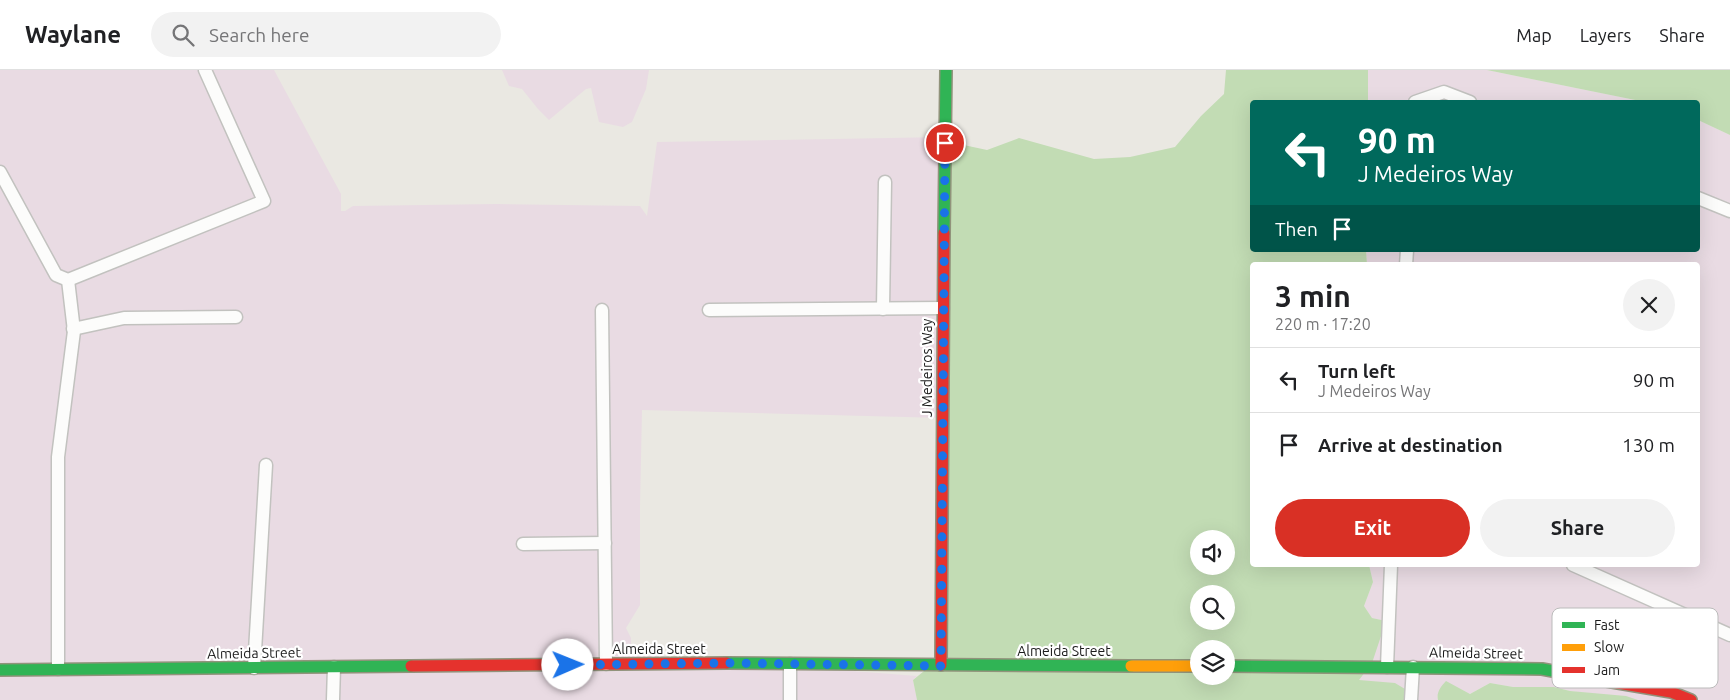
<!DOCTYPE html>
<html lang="en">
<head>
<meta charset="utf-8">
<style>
  :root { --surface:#fff; --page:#f2f2f2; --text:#202124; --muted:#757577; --line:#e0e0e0; --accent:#d93025 }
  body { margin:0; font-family:Ubuntu,sans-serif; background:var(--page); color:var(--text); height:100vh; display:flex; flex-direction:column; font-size:19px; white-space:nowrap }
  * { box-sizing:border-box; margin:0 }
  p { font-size:16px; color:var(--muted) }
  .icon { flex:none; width:28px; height:28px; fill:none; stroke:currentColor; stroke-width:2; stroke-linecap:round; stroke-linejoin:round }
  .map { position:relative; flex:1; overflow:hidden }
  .drawer { position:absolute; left:1250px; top:192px; width:450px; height:305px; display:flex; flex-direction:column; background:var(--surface); border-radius:5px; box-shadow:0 5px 20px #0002 }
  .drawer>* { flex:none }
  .guide { position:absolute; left:1250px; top:30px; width:450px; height:152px; border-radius:5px; box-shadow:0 5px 20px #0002; background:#00695c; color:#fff; overflow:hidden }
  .tools { position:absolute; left:1190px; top:460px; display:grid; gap:10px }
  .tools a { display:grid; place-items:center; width:45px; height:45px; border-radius:50%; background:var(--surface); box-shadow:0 5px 20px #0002; font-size:25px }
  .pin { position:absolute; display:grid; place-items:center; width:42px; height:42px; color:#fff; margin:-21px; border:2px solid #fff; border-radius:50%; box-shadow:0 1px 5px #0007 }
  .me { position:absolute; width:55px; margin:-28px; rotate:89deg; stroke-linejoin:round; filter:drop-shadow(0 0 4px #0008) }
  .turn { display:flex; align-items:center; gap:18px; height:105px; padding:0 25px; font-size:22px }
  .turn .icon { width:65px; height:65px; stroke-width:2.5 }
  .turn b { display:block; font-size:35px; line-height:42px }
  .then { display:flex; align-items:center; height:48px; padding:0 25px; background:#0003; gap:10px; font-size:19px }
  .round { display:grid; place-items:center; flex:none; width:52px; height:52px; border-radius:26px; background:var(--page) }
  .head { display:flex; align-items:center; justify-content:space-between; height:85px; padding:0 25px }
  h1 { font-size:30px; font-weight:600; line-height:38px }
  .action { display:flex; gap:10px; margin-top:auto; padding:10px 25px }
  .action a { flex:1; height:58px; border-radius:30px; background:var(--accent); color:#fff; font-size:20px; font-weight:600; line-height:58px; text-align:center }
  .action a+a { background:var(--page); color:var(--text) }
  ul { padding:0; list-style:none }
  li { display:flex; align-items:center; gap:15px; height:65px; padding:0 25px; border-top:1px solid var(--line) }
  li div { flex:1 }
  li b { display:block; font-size:19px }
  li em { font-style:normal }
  header { display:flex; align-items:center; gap:30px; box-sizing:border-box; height:70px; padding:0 25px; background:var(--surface); border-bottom:1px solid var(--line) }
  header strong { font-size:24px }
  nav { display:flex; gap:28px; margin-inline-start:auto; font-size:18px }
  .search { width:350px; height:45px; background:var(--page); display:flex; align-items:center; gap:12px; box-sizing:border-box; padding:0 18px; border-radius:28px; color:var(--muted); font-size:19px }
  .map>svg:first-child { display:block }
  .industrial { fill:#e9dbe3 }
  .forest { fill:#c2dcb4; fill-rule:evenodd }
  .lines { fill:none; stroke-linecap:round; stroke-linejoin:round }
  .lane-casing { stroke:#c2c2bf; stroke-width:15 }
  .fast-casing { stroke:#91937b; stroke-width:14 }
  .slow-casing { stroke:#91937b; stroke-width:14 }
  .jam-casing { stroke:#91937b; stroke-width:14 }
  .lane { stroke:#fcfcfb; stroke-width:12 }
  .fast { stroke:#30b455; stroke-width:11 }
  .slow { stroke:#ff9f0a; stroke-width:11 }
  .jam { stroke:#e5322d; stroke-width:11 }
  .route { stroke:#1a73e8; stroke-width:9; stroke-dasharray:0 16.2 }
  .labels { text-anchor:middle; stroke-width:4.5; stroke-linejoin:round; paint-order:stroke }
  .street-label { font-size:14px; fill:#1b1b1b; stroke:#fff }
  .key { fill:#fff; stroke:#bbb; stroke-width:1 }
  .key-label { font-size:14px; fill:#1b1b1b }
</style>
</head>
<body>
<header>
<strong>Waylane</strong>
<div class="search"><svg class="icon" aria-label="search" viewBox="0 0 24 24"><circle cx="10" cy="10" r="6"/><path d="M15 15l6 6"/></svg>Search here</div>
<nav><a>Map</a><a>Layers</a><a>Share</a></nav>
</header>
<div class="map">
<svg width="1730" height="630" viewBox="0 0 1730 630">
  <rect width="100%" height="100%" fill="#eae8e2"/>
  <!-- industrial -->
  <g class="industrial">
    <polygon points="0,0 274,0 341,124 341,141 345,141 353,136 497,134 640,136 647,146 657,72 945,67 943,348 642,340 640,436 640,535 626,558 631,568 631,584 917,606 913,610 917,630 0,630"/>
    <polygon points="502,0 649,0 646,19 632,52 623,57 599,52 591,18 586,19 549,50 538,39 522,19 509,16"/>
    <polygon points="1368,0 1487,0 1645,32 1368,32"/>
    <polygon points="1698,50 1730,65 1730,630 1638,630 1570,621 1554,617 1513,617 1490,613 1470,624 1446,612 1437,627 1438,630 1408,630 1359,610 1385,551 1372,548 1364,536 1373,512 1369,495 1698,495 1698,195 1367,195 1366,180 1698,180"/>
  </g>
  <!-- forest -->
  <g class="forest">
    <path d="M 1226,0 L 1368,0 L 1368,32 L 1252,32 L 1252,180 L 1366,180 L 1367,195 L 1252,195 L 1252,495 L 1369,495 L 1373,512 L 1364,536 L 1372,548 L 1386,551 L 1372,593 L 1359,610 L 1395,613 L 1405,619 L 1408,630 L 917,630 L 913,610 L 934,593 L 945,71 L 987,80 L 1019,68 L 1094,89 L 1130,87 L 1175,77 L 1201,46 L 1224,24 ZM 1199,469 L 1226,469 L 1226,496 L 1199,496 ZM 1199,524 L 1226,524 L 1226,551 L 1199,551 ZM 1199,579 L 1226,579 L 1226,606 L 1199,606 Z"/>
    <polygon points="1487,0 1730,0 1730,65 1698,50 1698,32 1645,32"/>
    <path d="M 1446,611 L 1470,624 L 1490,613 L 1513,617 L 1554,617 L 1570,621 L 1626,626 L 1638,630 L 1438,630 C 1436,623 1441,616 1446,611 Z"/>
  </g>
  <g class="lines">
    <!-- lane casing -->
    <g class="lane-casing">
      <g id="lane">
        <polyline points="1415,32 1444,22 1470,32"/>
        <polyline points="0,102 56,205 68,210 264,131 205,0"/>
        <polyline points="1698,128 1730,141"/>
        <polyline points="1406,195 1407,180"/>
        <polyline points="883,239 885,112"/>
        <polyline points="602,240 606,594"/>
        <polyline points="709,240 943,238"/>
        <polyline points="73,259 124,248 236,247"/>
        <polyline points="523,474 605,473"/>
        <polyline points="1573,495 1730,565"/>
        <polyline points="1387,597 1391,495"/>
        <polyline points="254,598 266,395"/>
        <polyline points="58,599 58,387 74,261 68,210"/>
        <polyline points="333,630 334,597"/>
        <polyline points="790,630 790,594"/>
        <polyline points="1411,630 1413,597"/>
      </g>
    </g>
    <!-- fast casing -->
    <g class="fast-casing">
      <g id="fast">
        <polyline points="944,163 946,0"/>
        <polyline points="727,593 1131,596"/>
        <polyline points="1226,596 1542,599 1612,612"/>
        <polyline points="0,600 411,596"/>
      </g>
    </g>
    <!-- slow casing -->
    <g class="slow-casing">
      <polyline id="slow" points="1131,596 1199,596"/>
    </g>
    <!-- jam casing -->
    <g class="jam-casing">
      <g id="jam">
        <polyline points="941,595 944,163"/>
        <polyline points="411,596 727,593"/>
        <polyline points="1612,612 1671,622 1691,630"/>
      </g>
    </g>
    <!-- lane -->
    <use href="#lane" class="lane"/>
    <!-- fast -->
    <use href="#fast" class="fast"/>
    <!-- slow -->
    <use href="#slow" class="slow"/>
    <!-- jam -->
    <use href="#jam" class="jam"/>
  </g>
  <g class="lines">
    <!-- route -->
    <polyline class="route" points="568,595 730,593 941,596 945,73"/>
  </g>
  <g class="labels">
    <!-- street labels -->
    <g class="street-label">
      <text transform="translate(927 298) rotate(-90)" y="5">J Medeiros Way</text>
      <text x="659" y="584">Almeida Street</text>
      <text x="1064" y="586">Almeida Street</text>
      <text transform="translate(254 583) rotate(-1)" y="5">Almeida Street</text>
      <text transform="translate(1476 583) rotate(1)" y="5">Almeida Street</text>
    </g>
  </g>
  <!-- legend -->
  <rect x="1552" y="538" width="166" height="80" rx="8" class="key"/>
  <rect x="1562" y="552" width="23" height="6" fill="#30b455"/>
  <rect x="1562" y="574" width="23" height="7" fill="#ff9f0a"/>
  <rect x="1562" y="597" width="23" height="6" fill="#e5322d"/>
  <g class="key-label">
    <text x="1594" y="560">Fast</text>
    <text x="1594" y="582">Slow</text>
    <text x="1594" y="605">Jam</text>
  </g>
</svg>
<div class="tools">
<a><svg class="icon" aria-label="sound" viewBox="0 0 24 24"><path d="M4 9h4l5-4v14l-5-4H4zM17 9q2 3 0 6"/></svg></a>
<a><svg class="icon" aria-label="search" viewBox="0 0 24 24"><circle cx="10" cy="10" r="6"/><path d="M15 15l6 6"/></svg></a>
<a><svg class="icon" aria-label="layers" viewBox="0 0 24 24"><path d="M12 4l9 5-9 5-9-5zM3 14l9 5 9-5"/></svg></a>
</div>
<div class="pin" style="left:945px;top:73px;background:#d93025"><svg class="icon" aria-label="arrive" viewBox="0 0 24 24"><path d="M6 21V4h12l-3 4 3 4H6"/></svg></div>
<svg class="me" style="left:568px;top:595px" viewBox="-20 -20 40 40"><circle r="19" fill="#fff"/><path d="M0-13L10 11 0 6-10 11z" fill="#1a73e8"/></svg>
<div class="guide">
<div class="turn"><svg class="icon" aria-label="left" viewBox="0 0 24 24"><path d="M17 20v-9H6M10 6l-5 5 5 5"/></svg><div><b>90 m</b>J Medeiros Way</div></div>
<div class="then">Then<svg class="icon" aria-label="arrive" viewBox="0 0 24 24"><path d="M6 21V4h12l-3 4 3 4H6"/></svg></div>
</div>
<section class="drawer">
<div class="head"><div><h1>3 min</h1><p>220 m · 17:20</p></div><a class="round"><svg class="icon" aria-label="close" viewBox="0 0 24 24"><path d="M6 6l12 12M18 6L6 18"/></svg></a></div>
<ul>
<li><svg class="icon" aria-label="left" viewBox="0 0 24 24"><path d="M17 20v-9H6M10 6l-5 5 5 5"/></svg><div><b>Turn left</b><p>J Medeiros Way</p></div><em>90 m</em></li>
<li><svg class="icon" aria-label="arrive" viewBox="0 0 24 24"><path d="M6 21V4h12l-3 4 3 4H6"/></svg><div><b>Arrive at destination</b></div><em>130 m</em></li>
</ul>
<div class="action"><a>Exit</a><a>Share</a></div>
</section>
</div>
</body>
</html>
